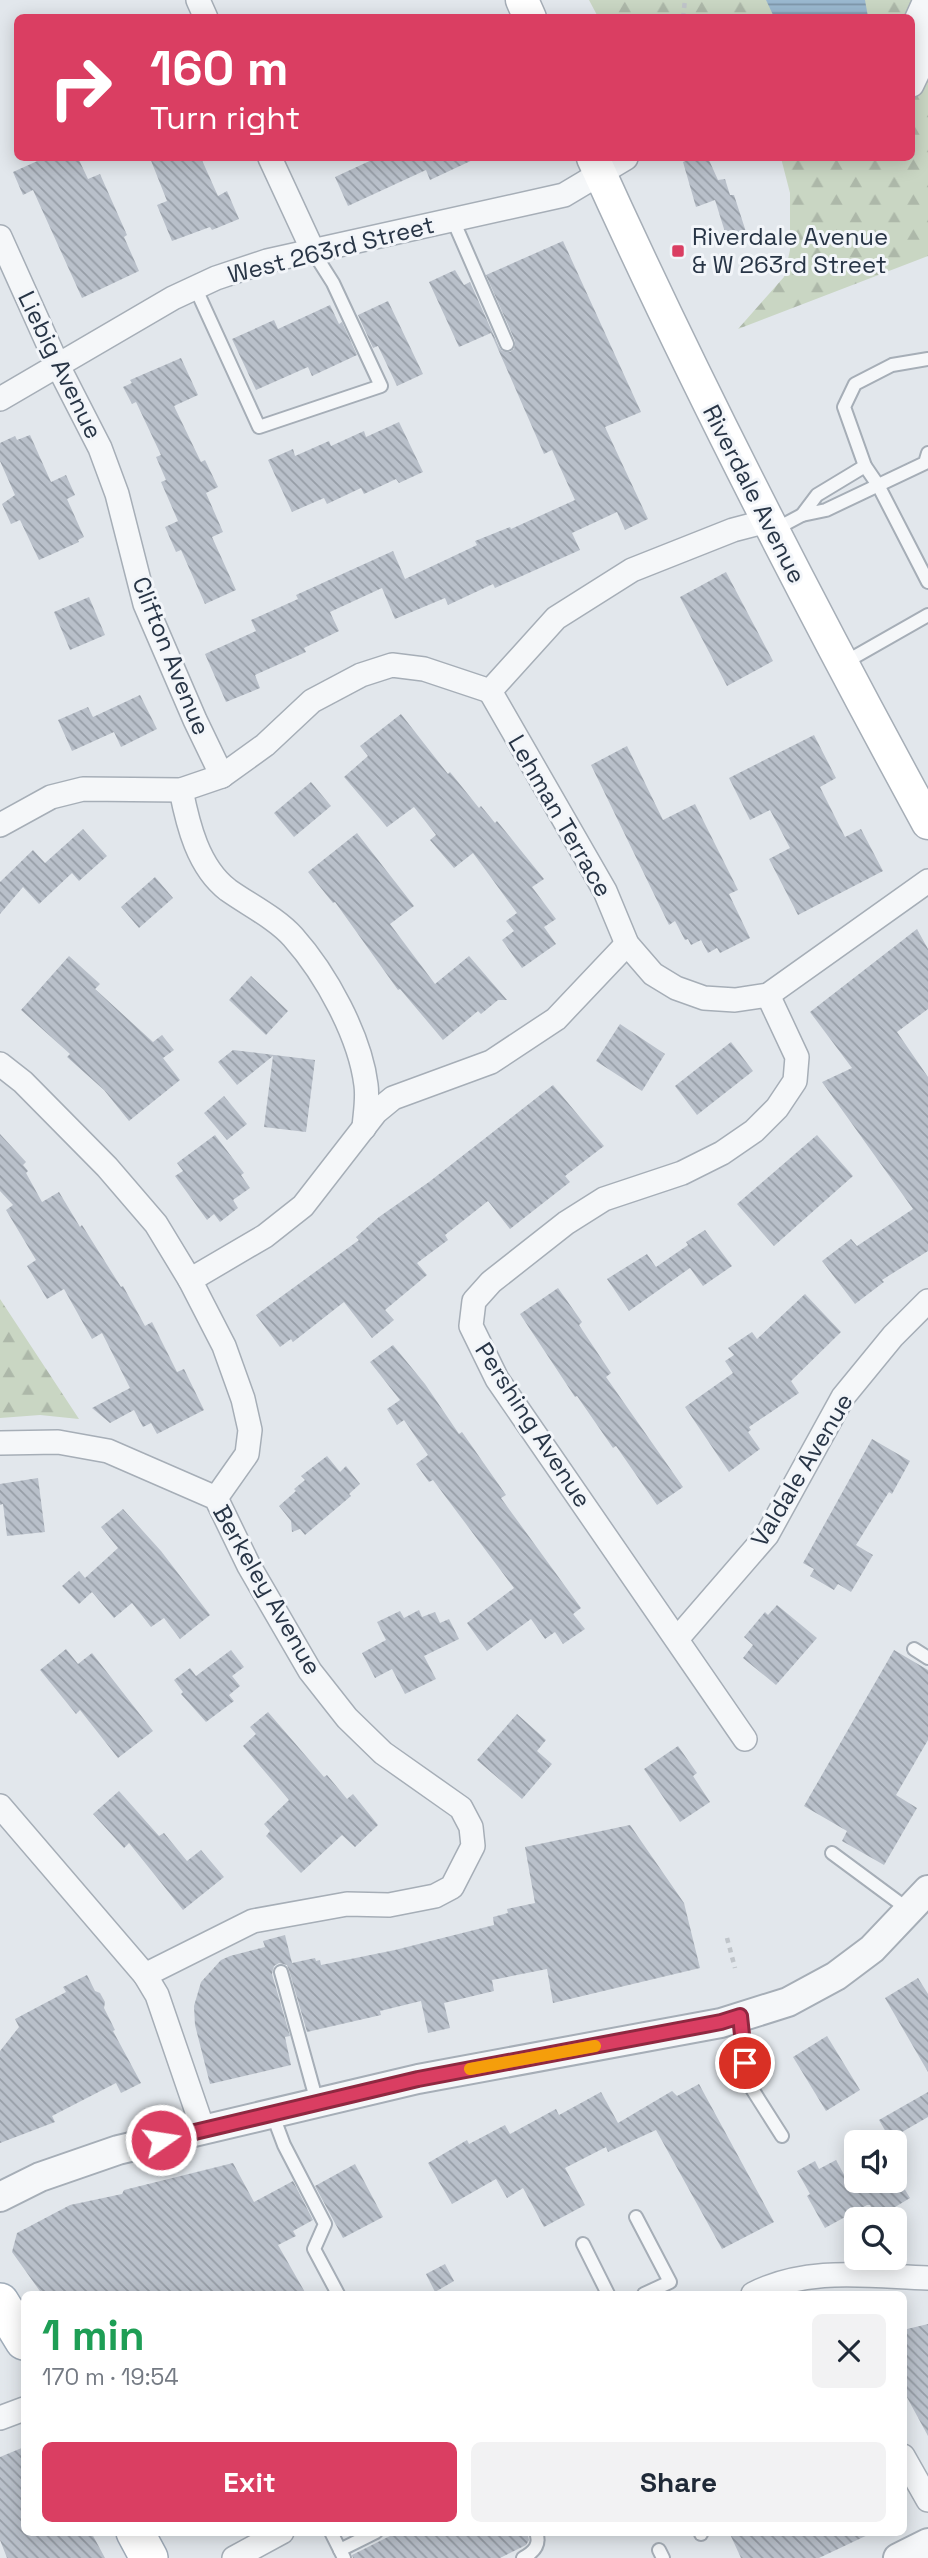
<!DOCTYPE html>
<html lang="en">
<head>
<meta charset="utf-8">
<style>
  :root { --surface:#fff; --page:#f2f2f3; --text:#1f2937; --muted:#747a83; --accent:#da3e62 }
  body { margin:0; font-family:"Space Grotesk",sans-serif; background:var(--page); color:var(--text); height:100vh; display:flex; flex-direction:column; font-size:26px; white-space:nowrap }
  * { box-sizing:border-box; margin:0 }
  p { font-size:23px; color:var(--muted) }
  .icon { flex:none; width:38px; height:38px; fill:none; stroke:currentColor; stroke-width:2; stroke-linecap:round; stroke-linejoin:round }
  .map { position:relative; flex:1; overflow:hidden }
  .details { position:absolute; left:21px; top:2291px; width:886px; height:245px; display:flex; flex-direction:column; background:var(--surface); border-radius:10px; box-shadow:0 4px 18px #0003 }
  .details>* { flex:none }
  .hud { position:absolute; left:14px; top:14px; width:901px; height:147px; border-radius:10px; box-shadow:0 4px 18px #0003; background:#da3e62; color:#fff; overflow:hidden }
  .controls { position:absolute; left:844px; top:2130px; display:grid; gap:14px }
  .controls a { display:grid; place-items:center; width:63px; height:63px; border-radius:10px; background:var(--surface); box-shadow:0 4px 18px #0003; font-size:35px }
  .pin { position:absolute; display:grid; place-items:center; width:60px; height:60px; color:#fff; margin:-30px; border:4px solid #fff; border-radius:50%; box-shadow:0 2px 7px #0007 }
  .me { position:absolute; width:77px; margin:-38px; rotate:77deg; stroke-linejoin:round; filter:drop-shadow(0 0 5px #0008) }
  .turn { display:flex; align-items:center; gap:24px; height:147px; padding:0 21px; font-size:32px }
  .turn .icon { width:91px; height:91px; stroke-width:2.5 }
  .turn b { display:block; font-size:49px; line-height:60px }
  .round { display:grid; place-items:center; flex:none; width:74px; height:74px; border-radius:10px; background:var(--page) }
  .headline { display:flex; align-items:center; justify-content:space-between; height:119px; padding:0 21px }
  h1 { font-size:42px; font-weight:800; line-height:52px; color:#1e9e55 }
  .button { display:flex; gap:14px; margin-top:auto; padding:14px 21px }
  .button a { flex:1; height:80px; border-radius:10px; background:var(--accent); color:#fff; font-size:28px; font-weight:800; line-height:80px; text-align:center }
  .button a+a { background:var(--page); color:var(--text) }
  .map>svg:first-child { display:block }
  .forest { fill:url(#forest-firs) }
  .water { fill:url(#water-rules) }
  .building { fill:url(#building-back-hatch) }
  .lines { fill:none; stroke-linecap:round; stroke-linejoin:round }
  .service-casing { stroke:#a6aeb7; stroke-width:16 }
  .minor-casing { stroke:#a6aeb7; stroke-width:26 }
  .tertiary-casing { stroke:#a6aeb7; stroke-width:32 }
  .secondary-casing { stroke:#a6aeb7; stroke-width:35 }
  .primary-casing { stroke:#a0acb9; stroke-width:40 }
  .path { stroke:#c0c5ca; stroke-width:4.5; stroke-dasharray:5 5; stroke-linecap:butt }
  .service { stroke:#f5f7f9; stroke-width:12 }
  .minor { stroke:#f5f7f9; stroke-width:23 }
  .tertiary { stroke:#f5f7f9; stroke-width:28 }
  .secondary { stroke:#fff; stroke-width:32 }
  .primary { stroke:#fff; stroke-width:37 }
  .route-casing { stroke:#8e2840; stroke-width:18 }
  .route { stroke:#da3e62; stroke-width:12 }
  .slow { stroke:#f59e0b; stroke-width:12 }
  .poi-dot { fill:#da3e62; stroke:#f2f5f9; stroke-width:2.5 }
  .labels { text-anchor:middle; stroke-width:6; stroke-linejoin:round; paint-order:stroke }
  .poi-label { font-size:24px; fill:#283546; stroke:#f2f5f9; text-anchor:start }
  .street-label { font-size:24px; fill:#283546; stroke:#f2f5f9 }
</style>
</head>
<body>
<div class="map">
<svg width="928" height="2558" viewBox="0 0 928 2558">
  <defs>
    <pattern id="forest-firs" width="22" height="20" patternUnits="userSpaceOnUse" patternTransform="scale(1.75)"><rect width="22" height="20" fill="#c9d6c3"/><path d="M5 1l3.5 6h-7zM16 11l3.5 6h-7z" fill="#adb8a9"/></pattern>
    <pattern id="water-rules" width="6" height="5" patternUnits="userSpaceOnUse" patternTransform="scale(1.75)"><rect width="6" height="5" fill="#9ab8cf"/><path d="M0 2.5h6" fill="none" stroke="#7e96aa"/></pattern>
    <pattern id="building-back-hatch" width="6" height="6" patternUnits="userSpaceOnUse" patternTransform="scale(1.75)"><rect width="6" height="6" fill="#b9c0ca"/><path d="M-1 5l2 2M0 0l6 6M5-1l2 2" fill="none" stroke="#969da6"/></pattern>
  </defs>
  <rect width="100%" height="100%" fill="#e2e7ec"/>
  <!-- forest -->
  <g class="forest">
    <polygon points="589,0 928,0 928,256 738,329 784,277 790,250 790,193 781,158 912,158 912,18 598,17"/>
    <polygon points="0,1299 79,1419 40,1415 0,1418"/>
  </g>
  <!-- water -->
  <polygon class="water" points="766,0 865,0 868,17 774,17"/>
  <!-- building -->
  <g class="building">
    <polygon points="44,158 78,158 88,179 100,174 127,235 124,237 139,271 82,298 33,190 23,195 13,172"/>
    <polygon points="150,158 201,158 218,196 227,191 239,219 212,230 210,227 172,241 157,205 167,201"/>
    <polygon points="376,158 477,158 430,180 426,170 348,206 335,177"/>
    <polygon points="691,158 708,158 718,180 725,179 730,195 734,195 748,238 729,245 715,200 696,207 683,162"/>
    <polygon points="563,241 641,412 605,427 648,519 625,530 617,512 572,533 580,550 495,588 493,584 448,605 445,598 395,619 382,588 330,612 339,631 304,648 306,652 255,675 260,688 226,702 205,654 256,631 251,620 298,599 296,595 393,551 405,579 477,545 475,541 510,527 511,529 575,500 552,450 544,454 491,333 459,347 429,282 455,270 464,285 470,282 499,347 502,351 510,352 514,349 515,341 486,275"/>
    <polygon points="388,301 423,374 397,386 378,346 373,348 358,315"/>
    <polygon points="330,305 339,324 342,322 357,355 312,376 308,367 256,390 232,339 274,320 278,329"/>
    <polygon points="181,358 198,395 174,406 201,462 205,460 218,487 206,493 223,532 212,537 236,590 205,604 181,550 176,552 165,527 178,521 161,482 166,480 156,457 161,455 136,402 132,404 123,387 132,383 130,380"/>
    <polygon points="399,422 423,472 399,483 396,479 364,494 361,488 327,504 324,498 292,512 268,460 293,449 295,456 329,441 331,446 364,431 366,437"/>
    <polygon points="30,435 51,482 66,475 75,495 67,499 84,537 78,540 79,542 39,560 20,520 11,524 2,504 15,495 0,461 0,443 15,436 17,440"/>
    <polygon points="726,572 773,661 727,686 680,597"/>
    <polygon points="89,597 105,635 70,650 54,612"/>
    <polygon points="140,695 157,729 121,747 114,732 72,751 58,720 88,707 93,717"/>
    <polygon points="401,714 448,774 450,772 479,808 481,806 495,823 497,821 544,879 532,887 556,919 544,927 556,944 522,968 502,940 514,931 506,921 517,913 473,853 454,868 430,840 436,835 414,807 387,827 344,777 368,756 360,746"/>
    <polygon points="814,735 836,778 820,787 845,837 861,829 883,871 798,915 769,859 790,848 770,810 750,820 729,778"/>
    <polygon points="627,746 663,820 695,804 738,890 729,894 750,938 720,953 717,948 708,953 701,940 691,945 688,939 685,940 675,921 669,925 591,765"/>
    <polygon points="311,782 331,806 294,837 274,813"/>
    <polygon points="83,829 107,856 79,881 72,873 39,904 23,887 0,914 0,882 33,850 45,863"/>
    <polygon points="357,833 414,906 390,924 435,984 469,956 507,1000 498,1000 481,1014 478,1011 443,1040 400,989 398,990 335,902 333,903 308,872"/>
    <polygon points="155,877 173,898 139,928 121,907"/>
    <polygon points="917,929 928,949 928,1009 897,1032 928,1077 928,1251 882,1280 884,1282 855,1304 822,1261 851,1239 857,1246 913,1209 822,1082 852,1068 810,1012"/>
    <polygon points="69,956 100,984 95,989 153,1042 162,1035 174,1050 163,1058 180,1080 129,1121 104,1090 67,1057 70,1054 21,1010"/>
    <polygon points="251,976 288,1011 266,1035 229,1000"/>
    <polygon points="620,1024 665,1054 642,1091 596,1061"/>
    <polygon points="731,1042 753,1071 697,1115 675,1086"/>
    <polygon points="233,1050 315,1060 306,1132 264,1127 273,1056 237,1085 218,1062"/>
    <polygon points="553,1085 604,1146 565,1176 570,1182 510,1229 488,1201 445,1235 448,1240 417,1263 427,1275 385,1310 394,1320 372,1338 344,1302 293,1342 291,1339 280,1347 256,1315 359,1240 356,1237 379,1217 429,1182"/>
    <polygon points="224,1096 247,1124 227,1140 204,1113"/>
    <polygon points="0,1134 26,1162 23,1165 28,1171 26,1173 42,1202 59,1192 80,1227 82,1225 121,1287 123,1286 145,1326 152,1322 177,1372 184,1369 204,1410 157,1434 151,1423 143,1427 134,1410 110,1423 92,1408 130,1388 102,1333 92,1339 64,1289 47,1299 27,1266 36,1260 6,1210 13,1205 0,1191"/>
    <polygon points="215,1135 244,1173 241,1175 250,1188 233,1200 238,1208 220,1222 214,1214 207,1220 175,1176 183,1171 177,1163"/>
    <polygon points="817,1135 853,1176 774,1246 737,1204"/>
    <polygon points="705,1230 732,1266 703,1286 690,1268 629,1311 607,1279 647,1254 656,1267 688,1245 686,1242"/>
    <polygon points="558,1288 582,1322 579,1325 611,1373 606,1377 683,1487 657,1505 616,1446 613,1448 577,1396 575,1397 520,1314"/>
    <polygon points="805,1294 841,1332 791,1381 799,1393 749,1427 751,1430 748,1432 760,1449 729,1472 685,1407 733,1373 725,1361 734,1355 728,1348 752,1332 757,1339"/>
    <polygon points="393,1345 425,1384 459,1434 462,1432 506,1495 501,1498 581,1608 573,1614 585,1629 563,1644 555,1632 545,1639 531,1619 487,1651 467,1623 514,1588 433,1480 429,1482 416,1464 428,1455 404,1420 397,1425 387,1409 400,1400 370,1362"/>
    <polygon points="872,1439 910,1461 892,1494 889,1492 856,1545 873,1555 851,1592 838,1584 834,1590 810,1576 814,1569 803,1563"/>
    <polygon points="327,1456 340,1472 346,1466 360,1484 349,1494 351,1496 305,1535 300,1529 292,1532 291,1521 279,1506 296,1491 294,1489 305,1480 301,1476"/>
    <polygon points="38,1478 45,1532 7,1536 3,1504 0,1505 0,1484"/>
    <polygon points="123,1509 161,1551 210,1615 180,1639 164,1618 151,1627 132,1603 114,1618 92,1592 79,1604 62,1586 79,1571 85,1578 118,1548 101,1527"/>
    <polygon points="777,1605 817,1638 776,1685 743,1658 753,1645 744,1637 765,1612 768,1615"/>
    <polygon points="419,1610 422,1617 435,1612 440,1623 449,1619 459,1639 424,1656 436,1679 405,1694 392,1669 375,1678 362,1653 386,1640 377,1622 400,1611 404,1618"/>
    <polygon points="66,1649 78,1664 92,1653 153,1731 118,1758 80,1710 76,1714 40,1670"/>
    <polygon points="231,1650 244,1667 232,1676 240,1686 229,1695 234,1701 206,1722 181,1694 183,1692 174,1680 190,1668 196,1676"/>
    <polygon points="894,1650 928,1670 928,1740 896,1795 917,1808 884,1865 842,1841 847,1831 804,1806"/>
    <polygon points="268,1712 324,1777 327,1775 347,1799 353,1794 378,1825 355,1847 342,1835 301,1873 266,1836 270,1831 264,1824 289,1800 243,1746 256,1734 250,1727"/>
    <polygon points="517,1714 546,1740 537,1751 552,1764 522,1799 477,1760"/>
    <polygon points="678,1746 697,1773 693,1776 710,1802 680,1822 644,1769"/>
    <polygon points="119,1791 159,1836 164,1833 187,1861 201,1850 224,1877 183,1910 129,1843 124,1848 93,1814"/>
    <polygon points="630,1825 684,1903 700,1968 553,2003 547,1969 492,1980 494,1991 444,2003 450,2028 428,2033 421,2001 380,2011 381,2015 307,2032 289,1970 287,1965 279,1963 274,1966 272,1974 290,2036 285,2037 291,2065 210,2084 195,2025 194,2006 201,1982 221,1960 230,1956 265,1947 263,1941 285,1935 292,1963 315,1958 316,1961 320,1960 321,1965 395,1950 494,1925 493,1917 508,1913 507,1909 535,1903 525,1847"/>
    <polygon points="87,1975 95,1991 100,1993 105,2002 104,2008 115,2030 113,2031 141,2083 121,2093 116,2083 52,2116 55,2122 0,2143 0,2051 19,2027 15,2019 66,1992 63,1987"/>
    <polygon points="918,1978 928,1994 928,2072 885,1998"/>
    <polygon points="827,2036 860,2090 826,2111 793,2057"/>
    <polygon points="699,2084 774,2222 722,2249 656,2130 608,2152 606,2147 565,2168 585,2205 544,2227 523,2188 507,2198 496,2179 452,2204 428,2163 467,2140 469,2144 505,2125 510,2134 556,2109 559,2115 601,2092 618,2123 672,2091 677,2096"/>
    <polygon points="928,2092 928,2117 890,2139 879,2120"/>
    <polygon points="836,2160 853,2191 871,2180 899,2180 910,2198 877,2218 870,2205 867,2205 825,2228 807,2196 810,2194 797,2171 815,2161 819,2169"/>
    <polygon points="233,2163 254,2202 293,2181 313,2220 293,2231 296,2236 278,2245 306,2294 42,2294 12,2252 17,2233 70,2205 122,2194 124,2190"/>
    <polygon points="355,2164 383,2217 343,2238 315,2186"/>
    <polygon points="445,2264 454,2281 435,2292 426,2274"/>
    <polygon points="928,2324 928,2436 903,2390 903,2330"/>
    <polygon points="24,2447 24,2532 91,2532 105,2558 7,2558 0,2540 0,2457"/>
    <polygon points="398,2532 527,2532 529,2540 526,2545 500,2558 353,2558 352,2555"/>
    <polygon points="729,2532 874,2532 819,2558 741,2558"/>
  </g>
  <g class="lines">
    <!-- service casing -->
    <g class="service-casing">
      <g id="service">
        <polyline points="453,220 507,344"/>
        <polyline points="195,287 259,427 381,386 333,283 314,253"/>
        <polyline points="928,359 892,365 855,384 844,407 865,466 878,485 928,582"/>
        <polyline points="865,466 817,495 802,515 826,510 925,463 928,453"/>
        <polyline points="772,531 802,515"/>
        <polyline points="842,664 928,615"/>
        <polyline points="914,1649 928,1658"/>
        <polyline points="832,1853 909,1910"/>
        <polyline points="281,1972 317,2102"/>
        <polyline points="740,2017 747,2081 782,2136"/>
        <polyline points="272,2113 284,2145 325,2224 314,2249 338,2294"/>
        <polyline points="636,2217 670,2282 644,2294"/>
        <polyline points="583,2244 608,2294"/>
        <polyline points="331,2532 344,2558"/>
        <polyline points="701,2532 701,2534"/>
        <polyline points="340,2550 376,2532"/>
        <polyline points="659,2550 663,2558"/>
        <path d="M 523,2558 C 534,2552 541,2545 536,2532"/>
      </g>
    </g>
    <!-- minor casing -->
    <g class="minor-casing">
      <g id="minor">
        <polyline points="198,0 206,18"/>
        <polyline points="912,29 925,0"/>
        <polyline points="912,85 919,70 928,23"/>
        <polyline points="270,158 314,253"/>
        <polyline points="0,237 58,366 100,448 117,494 145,604 195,720 222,776"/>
        <polyline points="0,399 173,298 216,278 267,261 564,195 626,158"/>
        <polyline points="490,691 605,891 627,944 653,974 676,988 704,998 735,1000 768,995 928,881"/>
        <path d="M 181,790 C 188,825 198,867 228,890 C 249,905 276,918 293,937 C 326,974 360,1036 366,1085 C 368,1099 365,1114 364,1128"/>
        <polyline points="0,825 51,797 83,789 181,790 222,776 265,745 312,701 361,675 392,665 424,669 490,691 556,618 632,570 733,530 767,521"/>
        <polyline points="0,1064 23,1082 107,1167 156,1224 190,1280 224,1346 243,1399 250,1430 247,1454 216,1498"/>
        <polyline points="190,1280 265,1236 303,1206 376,1112 393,1098 491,1062 556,1019 627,944"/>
        <polyline points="0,1443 58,1442 108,1451 216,1498 249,1566 310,1671 347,1718 383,1753 461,1808 471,1827 473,1846 452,1887 435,1896 389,1905 347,1904 253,1921 145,1975"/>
        <polyline points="677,1639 767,1535 843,1397 893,1336 928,1301"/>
        <polyline points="745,1739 497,1379 471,1326 474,1301 491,1282 566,1223 604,1199 682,1173 722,1153 754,1131 777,1108 795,1081 797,1057 768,995"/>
        <polyline points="0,1806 145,1975 157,1995 203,2129"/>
        <path d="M 753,2294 C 808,2266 869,2276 928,2278"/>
        <polyline points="0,2418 24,2409"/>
        <polyline points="903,2456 928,2500"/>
        <polyline points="234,2558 282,2532"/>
      </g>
    </g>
    <!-- tertiary casing -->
    <g class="tertiary-casing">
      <g id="tertiary">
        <polyline points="0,2197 40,2177 118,2150 418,2079 721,2023 788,2002 836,1976 872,1949 928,1890"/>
        <polyline points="898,2558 928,2543"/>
      </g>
    </g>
    <!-- secondary casing -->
    <g class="secondary-casing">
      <g id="secondary">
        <polyline points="522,0 530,18"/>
        <path d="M 593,158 C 695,384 809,605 928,823"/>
      </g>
    </g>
    <!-- primary casing -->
    <g class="primary-casing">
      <g id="primary">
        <polyline points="0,2302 24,2341"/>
        <polyline points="135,2532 149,2558"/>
      </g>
    </g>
    <!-- path -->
    <g class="path">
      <polyline points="683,18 685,0"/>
      <polyline points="727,1938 735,1968"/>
    </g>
    <!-- service -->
    <use href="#service" class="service"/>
    <!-- minor -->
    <use href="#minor" class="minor"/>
    <!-- tertiary -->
    <use href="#tertiary" class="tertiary"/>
    <!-- secondary -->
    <use href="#secondary" class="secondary"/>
    <!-- primary -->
    <use href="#primary" class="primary"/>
  </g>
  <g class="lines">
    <!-- route casing -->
    <g class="route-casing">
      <polyline id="route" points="161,2140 418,2079 721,2022 740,2016 745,2063"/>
    </g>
    <!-- route -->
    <use href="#route" class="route"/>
    <!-- slow -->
    <polyline class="slow" points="470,2069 595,2046"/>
  </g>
  <!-- markers -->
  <rect class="poi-dot" x="671" y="244" width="14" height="14" rx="3.5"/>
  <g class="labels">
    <!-- poi labels -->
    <g class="poi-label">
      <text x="692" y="245">Riverdale Avenue<tspan x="692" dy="28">&amp; W 263rd Street</tspan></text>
    </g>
    <!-- street labels -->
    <g class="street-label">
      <text transform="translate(331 250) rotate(-14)" y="8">West 263rd Street</text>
      <text transform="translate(60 365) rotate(64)" y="8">Liebig Avenue</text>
      <text transform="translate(754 494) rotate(63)" y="8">Riverdale Avenue</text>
      <text transform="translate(171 656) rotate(68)" y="8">Clifton Avenue</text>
      <text transform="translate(560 816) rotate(60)" y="8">Lehman Terrace</text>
      <text transform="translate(533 1425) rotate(57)" y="8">Pershing Avenue</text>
      <text transform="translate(802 1470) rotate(-59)" y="8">Valdale Avenue</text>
      <text transform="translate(267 1590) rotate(60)" y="8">Berkeley Avenue</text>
    </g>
  </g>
</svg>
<div class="controls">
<a><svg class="icon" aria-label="sound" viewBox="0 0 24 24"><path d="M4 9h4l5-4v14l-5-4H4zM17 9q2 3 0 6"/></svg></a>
<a><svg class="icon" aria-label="search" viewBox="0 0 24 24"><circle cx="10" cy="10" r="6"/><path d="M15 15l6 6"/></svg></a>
</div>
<div class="pin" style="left:745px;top:2063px;background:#d93025"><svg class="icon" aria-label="arrive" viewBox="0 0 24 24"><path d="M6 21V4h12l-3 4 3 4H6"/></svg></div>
<svg class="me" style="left:161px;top:2140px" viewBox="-20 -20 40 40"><circle r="17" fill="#da3e62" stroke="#fff" stroke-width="3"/><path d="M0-11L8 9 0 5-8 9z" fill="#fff"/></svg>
<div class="hud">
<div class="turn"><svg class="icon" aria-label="right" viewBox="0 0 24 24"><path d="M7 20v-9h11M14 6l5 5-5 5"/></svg><div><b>160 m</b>Turn right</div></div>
</div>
<section class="details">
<div class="headline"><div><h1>1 min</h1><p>170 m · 19:54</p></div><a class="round"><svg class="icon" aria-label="close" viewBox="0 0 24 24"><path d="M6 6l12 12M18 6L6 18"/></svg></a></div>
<div class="button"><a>Exit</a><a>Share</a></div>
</section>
</div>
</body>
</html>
